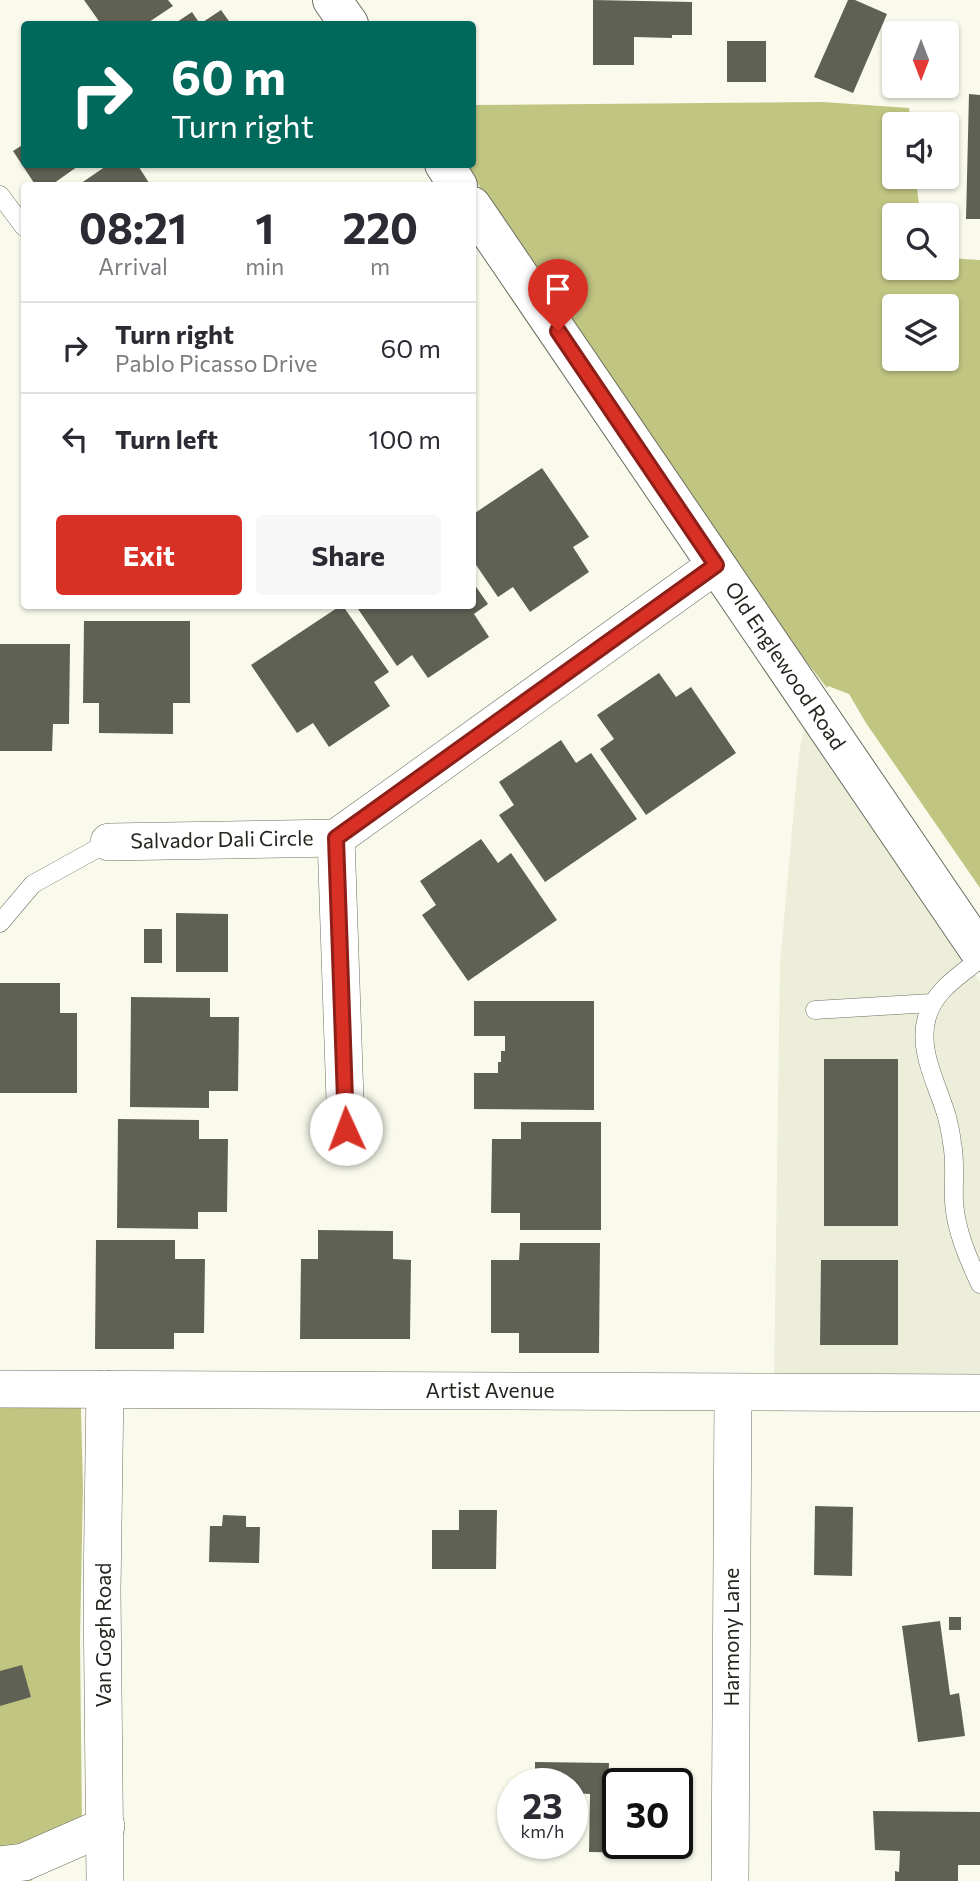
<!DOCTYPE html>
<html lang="en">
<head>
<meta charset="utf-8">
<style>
  :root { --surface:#fff; --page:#f7f7f7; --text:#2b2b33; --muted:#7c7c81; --line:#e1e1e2; --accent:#d93025 }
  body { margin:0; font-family:Commissioner,sans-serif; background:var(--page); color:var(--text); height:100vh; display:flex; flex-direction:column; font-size:26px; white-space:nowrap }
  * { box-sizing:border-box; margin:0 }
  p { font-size:23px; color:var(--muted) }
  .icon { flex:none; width:38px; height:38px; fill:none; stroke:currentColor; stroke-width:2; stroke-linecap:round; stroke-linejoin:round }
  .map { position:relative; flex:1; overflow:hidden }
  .panel { position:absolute; left:21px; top:182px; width:455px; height:427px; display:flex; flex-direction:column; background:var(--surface); border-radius:7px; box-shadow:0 2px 5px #0004 }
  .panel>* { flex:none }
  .hud { position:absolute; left:21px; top:21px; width:455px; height:147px; border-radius:7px; box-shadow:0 2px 5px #0004; background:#00695c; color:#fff; overflow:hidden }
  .needle { width:46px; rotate:180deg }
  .tools { position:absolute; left:882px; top:21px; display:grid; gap:14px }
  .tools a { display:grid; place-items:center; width:77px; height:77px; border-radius:7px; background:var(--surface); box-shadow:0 2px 5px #0004; font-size:35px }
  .speed { position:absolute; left:497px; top:1768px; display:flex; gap:14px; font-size:35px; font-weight:700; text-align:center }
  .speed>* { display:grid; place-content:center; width:91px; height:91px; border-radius:50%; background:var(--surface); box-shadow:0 2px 5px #0004; line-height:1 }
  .speed small { font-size:18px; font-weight:400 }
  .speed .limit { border:4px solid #111; border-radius:10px; background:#fff; color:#111 }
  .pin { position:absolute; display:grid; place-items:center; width:60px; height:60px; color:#fff; margin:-72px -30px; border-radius:50% 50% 50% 0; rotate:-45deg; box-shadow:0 0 7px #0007 }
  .pin .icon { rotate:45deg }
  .me { position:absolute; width:77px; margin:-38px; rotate:358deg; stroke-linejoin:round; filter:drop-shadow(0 0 5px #0008) }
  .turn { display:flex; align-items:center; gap:24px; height:147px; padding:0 35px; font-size:32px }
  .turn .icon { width:91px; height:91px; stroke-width:2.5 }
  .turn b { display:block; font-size:49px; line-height:60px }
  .eta { display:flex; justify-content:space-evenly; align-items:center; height:119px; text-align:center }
  .eta b { font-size:42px; font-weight:700; line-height:49px }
  .cta { display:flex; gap:14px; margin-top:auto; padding:14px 35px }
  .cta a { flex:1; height:80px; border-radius:7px; background:var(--accent); color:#fff; font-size:28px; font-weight:700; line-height:80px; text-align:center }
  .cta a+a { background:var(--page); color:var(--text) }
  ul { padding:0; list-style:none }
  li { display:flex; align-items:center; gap:21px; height:91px; padding:0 35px; border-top:2px solid var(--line) }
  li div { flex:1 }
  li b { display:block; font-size:26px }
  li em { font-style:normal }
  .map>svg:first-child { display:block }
  .built { fill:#eceed9 }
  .forest { fill:#c0c582; fill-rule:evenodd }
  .building { fill:#606155 }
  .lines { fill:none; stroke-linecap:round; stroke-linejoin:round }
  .service-casing { stroke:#6d6e62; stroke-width:19 }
  .minor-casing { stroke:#6d6e62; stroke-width:38 }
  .tertiary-casing { stroke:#6d6e62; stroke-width:40 }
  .service { stroke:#fff; stroke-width:18 }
  .minor { stroke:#fff; stroke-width:37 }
  .tertiary { stroke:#fff; stroke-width:38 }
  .route-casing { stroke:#8d1f18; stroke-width:18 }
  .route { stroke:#d93025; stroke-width:12 }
  .labels { text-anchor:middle; stroke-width:7; stroke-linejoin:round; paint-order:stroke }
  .street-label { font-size:21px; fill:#262621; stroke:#fff }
</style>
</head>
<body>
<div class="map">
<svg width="980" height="1881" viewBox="0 0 980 1881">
  <rect width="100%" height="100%" fill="#f9faec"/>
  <!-- built -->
  <polygon class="built" points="805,726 980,982 980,1386 774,1383 780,963 799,753"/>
  <!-- forest -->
  <g class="forest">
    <path d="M 823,102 L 909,108 L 911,124 L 894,124 L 894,177 L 916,177 L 920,215 L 894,215 L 894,268 L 947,268 L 947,258 L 980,260 L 980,888 L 866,723 L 849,694 L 828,686 L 827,688 L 788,638 L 465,165 L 472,164 L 473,105 ZM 894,306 L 947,306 L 947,359 L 894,359 Z"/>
    <polygon points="80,1375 83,1487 80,1639 82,1828 31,1881 0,1881 0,1378"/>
  </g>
  <!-- building -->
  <g class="building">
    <polygon points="84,0 168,0 173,6 146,24 116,24 115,22 112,24 101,24"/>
    <polygon points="593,0 692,2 692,35 672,35 672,38 634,37 634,65 593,65"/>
    <polygon points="848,0 855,0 887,14 853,93 814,77"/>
    <polygon points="221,10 231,24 174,24 192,12 200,24"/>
    <rect x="727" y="41" width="39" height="41"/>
    <polygon points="969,94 980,95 980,219 966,219"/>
    <polygon points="24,144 24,164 81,164 50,186 36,186 13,151"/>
    <polygon points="109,164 137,164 151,186 77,186"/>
    <polygon points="542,468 589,537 573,547 589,572 530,612 513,587 498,597 472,559 472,515"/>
    <polygon points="472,581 488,604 474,614 489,637 428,678 412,655 397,666 356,606 472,606"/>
    <polygon points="340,606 343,606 389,672 374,682 390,706 329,747 313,723 297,733 251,665"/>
    <polygon points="84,621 190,621 190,703 173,703 173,734 99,733 99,703 83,703"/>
    <polygon points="0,644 70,644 69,724 53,724 52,751 0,751"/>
    <polygon points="659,673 676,697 691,687 736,753 646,815 600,749 614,739 597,715"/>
    <polygon points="561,740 576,763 591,753 637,819 545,882 499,815 514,805 499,782"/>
    <polygon points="481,839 498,863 511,853 557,920 468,981 422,915 436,905 420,881"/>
    <polygon points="176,913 228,914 228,972 176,972"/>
    <rect x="144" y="929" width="18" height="34"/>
    <polygon points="0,983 60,983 60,1013 77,1013 77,1093 0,1093"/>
    <polygon points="131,997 210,998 210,1017 239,1017 238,1091 209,1091 209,1108 130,1107"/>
    <polygon points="474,1001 594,1001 594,1110 474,1109 474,1073 498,1073 498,1062 501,1062 501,1051 505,1051 505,1036 474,1036"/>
    <rect x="824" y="1059" width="74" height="167"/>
    <polygon points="118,1119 199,1120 199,1139 228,1139 227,1212 198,1212 198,1229 117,1228"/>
    <polygon points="521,1122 601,1122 601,1230 520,1230 520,1213 491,1213 492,1139 521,1139"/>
    <polygon points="318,1230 393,1231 393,1259 411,1260 410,1339 300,1339 301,1259 318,1259"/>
    <polygon points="96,1240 175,1240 175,1259 205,1259 204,1333 174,1333 174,1349 95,1349"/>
    <polygon points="520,1243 600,1243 599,1353 519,1353 519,1333 491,1333 491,1260 519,1260"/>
    <polygon points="821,1260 898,1260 898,1345 820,1345"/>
    <polygon points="815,1506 853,1507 852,1576 814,1575"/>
    <polygon points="459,1510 497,1510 496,1569 432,1569 432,1530 459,1530"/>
    <polygon points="223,1515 246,1516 246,1527 260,1527 259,1563 209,1562 210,1526 222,1526"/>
    <rect x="949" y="1617" width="12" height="13"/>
    <polygon points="940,1621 950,1695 959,1693 965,1736 918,1742 902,1626"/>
    <polygon points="22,1665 31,1697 0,1706 0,1671"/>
    <polygon points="535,1762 609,1763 608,1789 618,1789 618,1843 656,1843 656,1853 589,1852 590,1794 572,1793 572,1783 535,1783"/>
    <polygon points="873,1811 980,1812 980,1865 958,1865 958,1881 895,1881 895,1871 899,1872 900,1851 875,1850"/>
  </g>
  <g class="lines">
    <!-- service casing -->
    <g class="service-casing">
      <g id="service">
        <polyline points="0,195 24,227"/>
        <polyline points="0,923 33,884 109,842"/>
        <path d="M 980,959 C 960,975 934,991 927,1017 C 917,1051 938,1085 947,1117 C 949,1125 951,1134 952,1143 C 956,1162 953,1183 954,1202 C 956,1231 968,1258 980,1284"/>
        <polyline points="815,1010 932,1003"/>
      </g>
    </g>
    <!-- minor casing -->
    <g class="minor-casing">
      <g id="minor">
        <polyline points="109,842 336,838"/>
        <polyline points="346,1129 336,838 716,565"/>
        <polyline points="0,1389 980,1393"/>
        <polyline points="0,1865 24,1862 106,1826"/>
        <polyline points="105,1881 102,1591 105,1389"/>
        <polyline points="730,1881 733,1393"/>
      </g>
    </g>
    <!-- tertiary casing -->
    <g class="tertiary-casing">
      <g id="tertiary">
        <polyline points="332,0 349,24"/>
        <polyline points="444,164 458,186"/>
        <polyline points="472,206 980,952"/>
      </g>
    </g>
    <!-- service -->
    <use href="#service" class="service"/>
    <!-- minor -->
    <use href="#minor" class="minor"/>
    <!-- tertiary -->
    <use href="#tertiary" class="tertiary"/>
  </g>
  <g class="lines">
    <!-- route casing -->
    <g class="route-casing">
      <polyline id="route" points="346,1129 336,838 716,565 558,331"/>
    </g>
    <!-- route -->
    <use href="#route" class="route"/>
  </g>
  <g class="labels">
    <!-- street labels -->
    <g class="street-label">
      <text transform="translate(785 666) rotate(56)" y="7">Old Englewood Road</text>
      <text transform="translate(222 840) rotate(-1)" y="7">Salvador Dali Circle</text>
      <text x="490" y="1398">Artist Avenue</text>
      <text transform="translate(104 1635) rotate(-90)" y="7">Van Gogh Road</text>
      <text transform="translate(732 1637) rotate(-90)" y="7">Harmony Lane</text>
    </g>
  </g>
</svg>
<div class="tools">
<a><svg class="needle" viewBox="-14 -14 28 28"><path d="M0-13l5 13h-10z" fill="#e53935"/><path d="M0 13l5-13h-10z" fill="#7c7c81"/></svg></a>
<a><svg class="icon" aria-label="sound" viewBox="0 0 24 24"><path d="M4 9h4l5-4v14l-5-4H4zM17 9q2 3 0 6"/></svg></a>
<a><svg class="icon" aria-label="search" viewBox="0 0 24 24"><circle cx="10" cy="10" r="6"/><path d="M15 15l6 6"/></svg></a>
<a><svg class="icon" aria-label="layers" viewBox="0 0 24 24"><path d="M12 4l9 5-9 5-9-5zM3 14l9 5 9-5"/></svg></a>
</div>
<div class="speed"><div>23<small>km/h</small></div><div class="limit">30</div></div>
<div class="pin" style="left:558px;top:331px;background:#d93025"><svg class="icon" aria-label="arrive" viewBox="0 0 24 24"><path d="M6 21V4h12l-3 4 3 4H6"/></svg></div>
<svg class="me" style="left:346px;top:1129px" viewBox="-20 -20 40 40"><circle r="19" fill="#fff"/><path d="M0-13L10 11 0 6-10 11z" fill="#d93025"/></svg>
<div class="hud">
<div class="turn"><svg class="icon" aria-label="right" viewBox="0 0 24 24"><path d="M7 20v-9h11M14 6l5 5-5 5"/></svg><div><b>60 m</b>Turn right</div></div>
</div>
<section class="panel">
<div class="eta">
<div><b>08:21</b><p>Arrival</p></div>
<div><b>1</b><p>min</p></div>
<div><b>220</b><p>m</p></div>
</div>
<ul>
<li><svg class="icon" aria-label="right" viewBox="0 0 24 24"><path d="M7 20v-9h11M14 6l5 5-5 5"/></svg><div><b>Turn right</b><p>Pablo Picasso Drive</p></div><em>60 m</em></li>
<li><svg class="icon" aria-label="left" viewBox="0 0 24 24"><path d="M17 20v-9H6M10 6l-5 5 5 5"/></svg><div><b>Turn left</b></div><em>100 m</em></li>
</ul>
<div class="cta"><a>Exit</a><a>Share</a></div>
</section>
</div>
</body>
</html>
